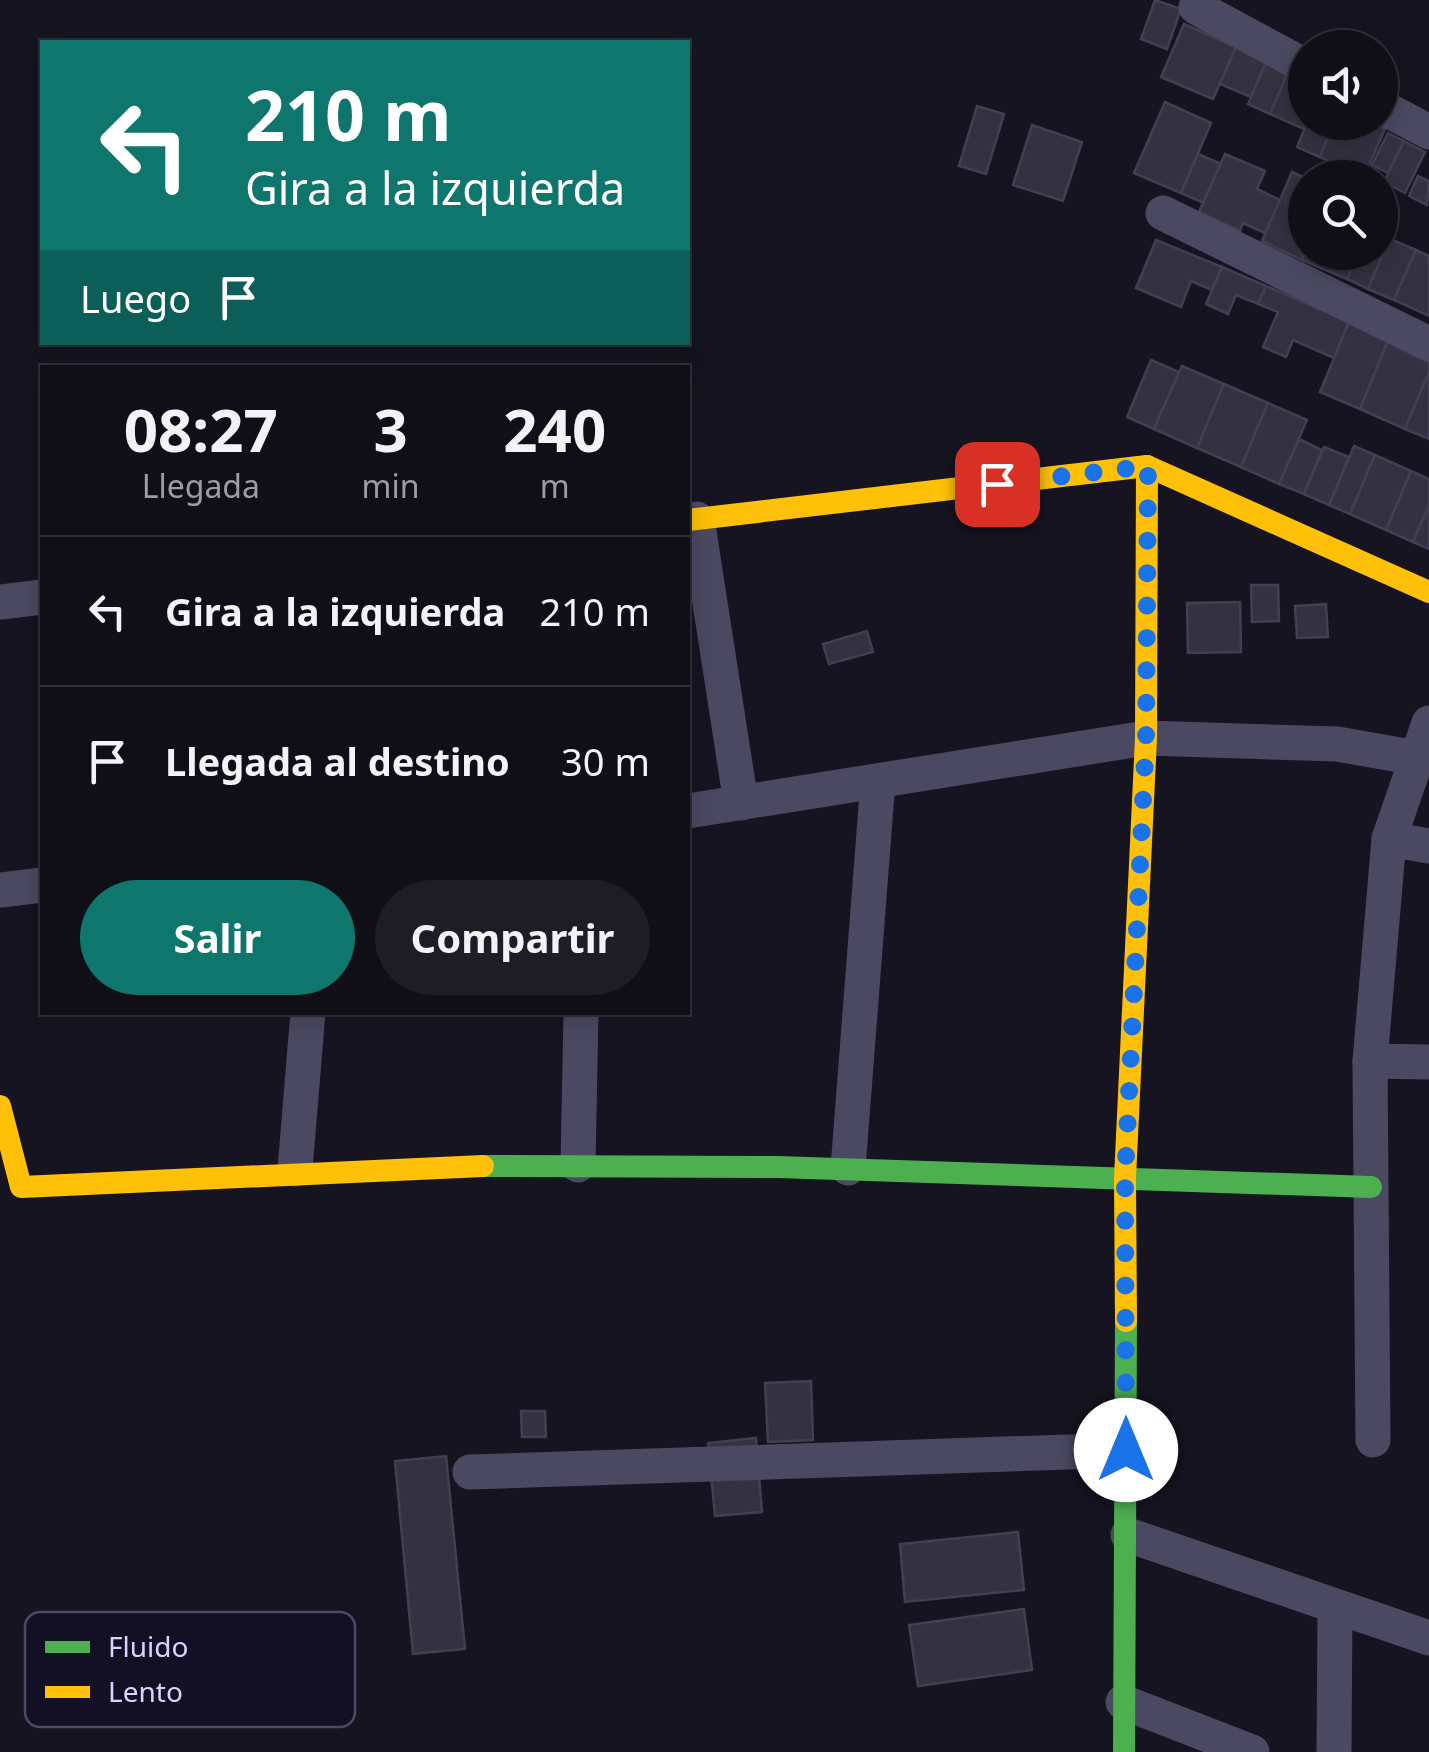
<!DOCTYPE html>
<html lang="es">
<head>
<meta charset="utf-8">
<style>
  :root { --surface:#100f18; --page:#1e1d25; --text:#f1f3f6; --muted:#9c9ca2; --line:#302f37; --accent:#0f766e }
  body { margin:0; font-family:"Noto Sans",sans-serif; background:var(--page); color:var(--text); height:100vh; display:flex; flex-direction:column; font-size:38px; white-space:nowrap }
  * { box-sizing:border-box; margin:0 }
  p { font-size:32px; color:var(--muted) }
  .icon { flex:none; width:55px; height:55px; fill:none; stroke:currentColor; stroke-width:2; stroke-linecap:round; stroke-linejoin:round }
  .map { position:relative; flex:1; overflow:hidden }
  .side { position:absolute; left:40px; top:365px; width:650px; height:650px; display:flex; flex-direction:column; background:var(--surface); border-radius:0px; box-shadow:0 5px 25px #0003,0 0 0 2px var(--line) }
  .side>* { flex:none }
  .guide { position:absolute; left:40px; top:40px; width:650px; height:305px; border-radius:0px; box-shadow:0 5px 25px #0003,0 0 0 2px var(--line); background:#0f766e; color:#fff; overflow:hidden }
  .controls { position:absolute; left:1288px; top:30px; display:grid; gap:20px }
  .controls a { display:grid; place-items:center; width:110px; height:110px; border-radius:50%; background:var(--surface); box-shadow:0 5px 25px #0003,0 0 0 2px var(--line); font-size:50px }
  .pin { position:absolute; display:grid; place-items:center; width:85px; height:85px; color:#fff; margin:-42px; border-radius:20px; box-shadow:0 5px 15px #0006 }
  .me { position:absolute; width:110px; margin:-55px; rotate:0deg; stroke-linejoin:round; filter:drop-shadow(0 0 8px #0008) }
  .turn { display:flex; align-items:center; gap:35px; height:210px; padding:0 40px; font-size:45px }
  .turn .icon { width:130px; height:130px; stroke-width:2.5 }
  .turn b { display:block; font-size:70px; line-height:85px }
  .then { display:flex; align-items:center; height:95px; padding:0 40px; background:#0003; gap:20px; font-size:38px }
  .eta { display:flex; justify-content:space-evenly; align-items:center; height:170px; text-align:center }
  .eta b { font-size:60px; font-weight:700; line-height:70px }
  .action { display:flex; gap:20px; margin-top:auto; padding:20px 40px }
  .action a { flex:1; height:115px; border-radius:60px; background:var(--accent); color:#fff; font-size:40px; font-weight:700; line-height:115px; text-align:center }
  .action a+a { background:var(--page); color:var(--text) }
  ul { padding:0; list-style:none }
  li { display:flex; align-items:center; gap:30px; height:150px; padding:0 40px; border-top:2px solid var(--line) }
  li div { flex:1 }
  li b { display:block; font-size:38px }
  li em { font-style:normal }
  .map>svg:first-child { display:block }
  .building { fill:#343242; stroke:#433f53; stroke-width:2.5 }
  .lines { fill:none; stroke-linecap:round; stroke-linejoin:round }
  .street { stroke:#4a4961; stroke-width:35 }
  .fast { stroke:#4caf50; stroke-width:22 }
  .slow { stroke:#ffc107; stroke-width:22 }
  .route { stroke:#1a73e8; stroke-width:18; stroke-dasharray:0 32.4 }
  .key { fill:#130f25; stroke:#4e4a66; stroke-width:2.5 }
  .key-label { font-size:28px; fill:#d9d4fe }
</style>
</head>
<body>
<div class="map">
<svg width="1429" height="1752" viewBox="0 0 1429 1752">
  <rect width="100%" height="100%" fill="#161420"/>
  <!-- building -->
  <g class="building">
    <polygon points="1155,0 1181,9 1167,49 1141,39"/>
    <polygon points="1184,24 1236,47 1213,99 1161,77"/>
    <polygon points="1236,47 1267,60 1251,97 1220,84"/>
    <polygon points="1267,60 1289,70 1270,114 1248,104"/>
    <polygon points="1289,70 1305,77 1304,129 1270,114"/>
    <polygon points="1165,102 1211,123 1181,193 1134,173"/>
    <polygon points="977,106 1004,114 986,174 959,166"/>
    <polygon points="1307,122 1334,122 1320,157 1297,147"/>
    <polygon points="1334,122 1371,122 1385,129 1364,177 1320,157"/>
    <polygon points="1032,125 1082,142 1063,201 1013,185"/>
    <polygon points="1388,133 1404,141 1388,173 1372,165"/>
    <polygon points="1404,141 1425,152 1405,193 1384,182"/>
    <polygon points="1198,154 1221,164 1204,203 1181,193"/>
    <polygon points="1225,154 1265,171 1257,189 1280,200 1265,233 1243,223 1240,231 1199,212"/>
    <polygon points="1292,172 1305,178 1302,260 1262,241"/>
    <polygon points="1418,176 1429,181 1427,205 1409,196"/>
    <polygon points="1380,211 1398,219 1368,289 1347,279 1359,252 1380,252"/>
    <polygon points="1390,239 1416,250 1394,300 1368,289"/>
    <polygon points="1156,240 1222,267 1212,290 1191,281 1181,307 1136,288"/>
    <polygon points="1416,250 1429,256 1429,316 1394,300"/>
    <polygon points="1305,252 1359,252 1347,279 1302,260"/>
    <polygon points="1222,267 1266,286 1258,304 1236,295 1228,314 1206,304"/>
    <polygon points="1266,286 1349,322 1334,358 1293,340 1286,357 1263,347 1278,312 1258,304"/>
    <polygon points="1349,322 1389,338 1360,409 1320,392"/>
    <polygon points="1389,338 1429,356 1429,372 1405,429 1360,409"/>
    <polygon points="1151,360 1179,372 1154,429 1127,417"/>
    <polygon points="1182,366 1224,384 1197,448 1154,429"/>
    <polygon points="1429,372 1429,439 1405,429"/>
    <polygon points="1224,384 1268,403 1241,467 1197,448"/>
    <polygon points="1268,403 1307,420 1279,484 1241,467"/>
    <polygon points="1299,439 1322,450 1304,494 1279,484"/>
    <polygon points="1354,446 1375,455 1350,514 1329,505"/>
    <polygon points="1324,447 1349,457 1329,505 1304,494"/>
    <polygon points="1375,455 1411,471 1386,530 1350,514"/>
    <polygon points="1411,471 1429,479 1429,505 1413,542 1386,530"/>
    <polygon points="1429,505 1429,549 1413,542"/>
    <polygon points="1251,585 1278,585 1279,621 1252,622"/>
    <polygon points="1240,602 1241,652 1188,653 1187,603"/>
    <polygon points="1326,604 1328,637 1297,638 1295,606"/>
    <polygon points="867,631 873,652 829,664 823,644"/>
    <polygon points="811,1381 813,1440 768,1442 765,1383"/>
    <polygon points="521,1411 545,1411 546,1437 522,1437"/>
    <polygon points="756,1438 762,1512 715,1516 708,1443"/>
    <polygon points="446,1456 465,1649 413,1654 395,1461"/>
    <polygon points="1018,1532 1024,1590 905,1602 900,1544"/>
    <polygon points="1024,1609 1032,1670 918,1686 909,1625"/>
  </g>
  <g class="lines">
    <!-- street -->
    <g class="street">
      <polyline points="1196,7 1305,66"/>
      <polyline points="1380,106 1429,132"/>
      <polyline points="1163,213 1429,344"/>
      <polyline points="697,519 741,803"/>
      <polyline points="0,602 42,597"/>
      <polyline points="688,811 1146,738 1337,744 1417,758"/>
      <polyline points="1389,839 1429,846"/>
      <polyline points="0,890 42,885"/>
      <polyline points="1370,1061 1429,1062"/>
      <polyline points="578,1165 581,1012"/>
      <polyline points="848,1168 878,781"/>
      <polyline points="295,1169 308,1012"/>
      <polyline points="1373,1440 1370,1061 1389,839 1429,723"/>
      <polyline points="470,1472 1126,1450"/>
      <polyline points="1128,1535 1429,1638"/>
      <polyline points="1123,1702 1252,1752"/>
      <polyline points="1334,1752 1335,1606"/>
    </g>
    <!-- fast -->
    <g class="fast">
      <polyline points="483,1166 777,1167 1371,1187"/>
      <polyline points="1124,1752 1126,1321"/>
    </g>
    <!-- slow -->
    <g class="slow">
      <polyline points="688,520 1147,466 1429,592"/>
      <polyline points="0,1106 21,1187 483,1166"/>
      <polyline points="1126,1321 1125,1178 1146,738 1147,466"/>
    </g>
  </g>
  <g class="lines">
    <!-- route -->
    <polyline class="route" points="997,484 1148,466 1146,738 1125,1178 1126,1450"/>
  </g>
  <!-- legend -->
  <rect x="25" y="1612" width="330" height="115" rx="15" class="key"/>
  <rect x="45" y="1641" width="45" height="12" fill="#4caf50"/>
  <rect x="45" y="1686" width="45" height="12" fill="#ffc107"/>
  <g class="key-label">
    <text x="108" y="1657">Fluido</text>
    <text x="108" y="1702">Lento</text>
  </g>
</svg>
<div class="controls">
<a><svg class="icon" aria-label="sound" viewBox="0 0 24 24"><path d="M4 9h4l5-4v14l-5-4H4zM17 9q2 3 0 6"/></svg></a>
<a><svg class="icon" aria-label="search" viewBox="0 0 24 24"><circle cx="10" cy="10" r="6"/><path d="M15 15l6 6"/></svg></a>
</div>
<div class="pin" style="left:997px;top:484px;background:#d93025"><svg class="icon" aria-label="arrive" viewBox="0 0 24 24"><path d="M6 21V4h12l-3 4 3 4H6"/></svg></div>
<svg class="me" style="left:1126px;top:1450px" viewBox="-20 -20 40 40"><circle r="19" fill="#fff"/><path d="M0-13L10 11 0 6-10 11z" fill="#1a73e8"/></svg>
<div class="guide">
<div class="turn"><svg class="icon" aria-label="left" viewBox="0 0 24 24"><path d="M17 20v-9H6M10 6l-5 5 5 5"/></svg><div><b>210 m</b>Gira a la izquierda</div></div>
<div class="then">Luego<svg class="icon" aria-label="arrive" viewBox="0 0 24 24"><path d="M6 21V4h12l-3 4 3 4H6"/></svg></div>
</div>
<section class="side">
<div class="eta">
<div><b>08:27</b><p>Llegada</p></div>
<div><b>3</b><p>min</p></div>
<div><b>240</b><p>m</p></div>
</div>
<ul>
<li><svg class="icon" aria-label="left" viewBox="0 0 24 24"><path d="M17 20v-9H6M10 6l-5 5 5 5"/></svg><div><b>Gira a la izquierda</b></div><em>210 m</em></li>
<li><svg class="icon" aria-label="arrive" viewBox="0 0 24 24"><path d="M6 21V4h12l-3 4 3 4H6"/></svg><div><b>Llegada al destino</b></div><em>30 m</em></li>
</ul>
<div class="action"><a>Salir</a><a>Compartir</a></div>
</section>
</div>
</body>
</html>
